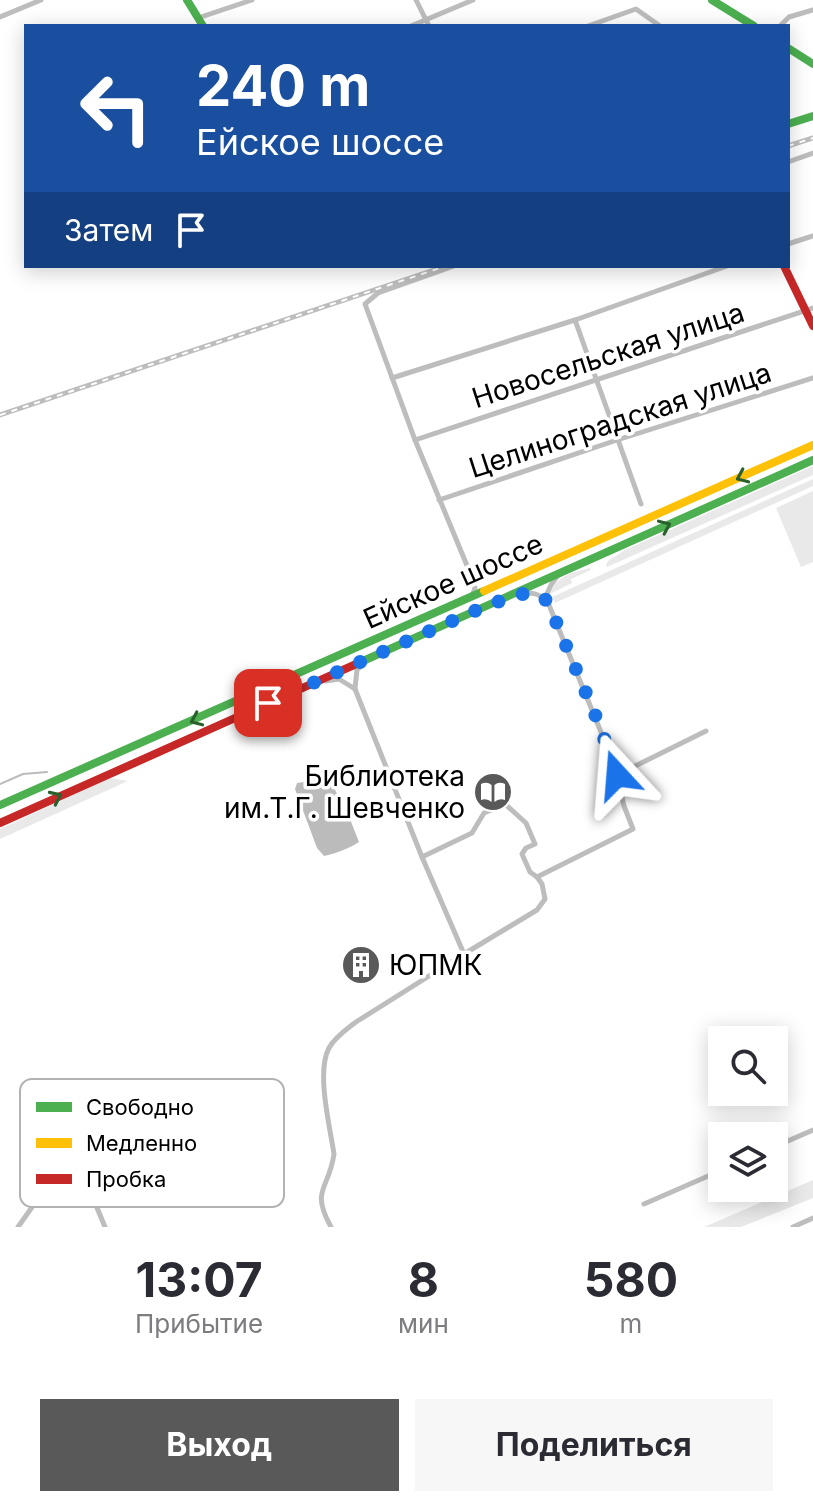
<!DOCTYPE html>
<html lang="ru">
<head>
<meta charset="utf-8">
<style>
  :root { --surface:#fff; --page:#f7f7f7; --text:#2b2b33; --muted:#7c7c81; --accent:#595959 }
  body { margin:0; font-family:Inter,sans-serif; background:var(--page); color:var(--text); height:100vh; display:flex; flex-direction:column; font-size:30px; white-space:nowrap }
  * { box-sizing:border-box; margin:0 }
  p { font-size:26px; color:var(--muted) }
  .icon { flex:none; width:44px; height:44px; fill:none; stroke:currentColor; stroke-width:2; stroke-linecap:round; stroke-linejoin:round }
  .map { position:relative; height:1227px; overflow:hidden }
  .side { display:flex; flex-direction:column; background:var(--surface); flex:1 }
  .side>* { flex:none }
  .top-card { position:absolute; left:24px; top:24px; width:766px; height:244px; border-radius:0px; box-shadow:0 4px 20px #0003; background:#1a4fa0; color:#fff; overflow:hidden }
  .fabs { position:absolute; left:708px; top:1026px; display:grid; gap:16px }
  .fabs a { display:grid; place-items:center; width:80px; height:80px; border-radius:0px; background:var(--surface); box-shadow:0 4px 20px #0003; font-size:40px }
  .pin { position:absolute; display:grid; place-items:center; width:68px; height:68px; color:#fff; margin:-34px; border-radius:16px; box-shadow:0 4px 12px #0006 }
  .me { position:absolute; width:88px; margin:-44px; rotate:341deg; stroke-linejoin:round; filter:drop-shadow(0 0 6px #0008) }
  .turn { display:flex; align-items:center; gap:28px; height:168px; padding:0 40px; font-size:36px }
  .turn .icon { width:104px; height:104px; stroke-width:2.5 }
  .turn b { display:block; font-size:56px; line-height:68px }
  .then { display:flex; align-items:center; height:76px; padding:0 40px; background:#0003; gap:16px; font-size:30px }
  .eta { display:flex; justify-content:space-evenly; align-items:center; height:136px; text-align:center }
  .eta b { font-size:48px; font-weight:700; line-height:56px }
  .action { display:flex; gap:16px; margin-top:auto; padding:16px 40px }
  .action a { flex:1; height:92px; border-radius:0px; background:var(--accent); color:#fff; font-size:32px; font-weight:700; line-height:92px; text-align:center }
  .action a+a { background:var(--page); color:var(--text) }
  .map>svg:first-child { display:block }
  .green { fill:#e9e9e9 }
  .water { fill:#bbb }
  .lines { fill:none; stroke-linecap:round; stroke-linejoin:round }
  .stream { stroke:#bbb; stroke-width:2 }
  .street { stroke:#bdbdbd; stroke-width:5 }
  .fast { stroke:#4caf50; stroke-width:8 }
  .slow { stroke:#ffc107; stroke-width:8 }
  .jam { stroke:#c62828; stroke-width:8 }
  .rail-casing { stroke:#bdbdbd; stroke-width:5 }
  .rail { stroke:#fff; stroke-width:2; stroke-dasharray:6; stroke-linecap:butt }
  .oneway { stroke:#2a602c }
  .route { stroke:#1a73e8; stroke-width:14; stroke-dasharray:0 25.2 }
  .labels { text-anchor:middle; stroke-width:7; stroke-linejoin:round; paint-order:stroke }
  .street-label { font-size:28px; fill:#000; stroke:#fff }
  .poi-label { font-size:28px; fill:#000; stroke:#fff; text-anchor:end }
  .key { fill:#fff; stroke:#b2b2b2; stroke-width:2 }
  .key-label { font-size:22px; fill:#000 }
</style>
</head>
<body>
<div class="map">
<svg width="813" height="1227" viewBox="0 0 813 1227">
  <rect width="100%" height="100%" fill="#fff"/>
  <!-- green -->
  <g class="green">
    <polygon points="813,466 813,475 607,567 606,565 608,561 625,550"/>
    <polygon points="813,479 813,486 555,603 552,597"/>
    <polygon points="813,491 813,562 801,567 776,508"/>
    <path d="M 590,568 L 591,570 L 571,579 L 572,583 L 550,594 C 556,576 573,572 590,568 Z"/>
    <polygon points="110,778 128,781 0,839 0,829"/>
    <polygon points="813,1180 813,1198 741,1227 704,1227"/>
  </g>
  <!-- water -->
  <path class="water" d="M 330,774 L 334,788 L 341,801 L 340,814 L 350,819 L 359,842 C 350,848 335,854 324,856 L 317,848 L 295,789 L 297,783 L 311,781 Z"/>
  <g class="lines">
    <!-- stream -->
    <polyline class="stream" points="0,784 23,774 47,772"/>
    <!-- street -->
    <g class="street">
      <polyline points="416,0 429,26"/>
      <polyline points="0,17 41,0"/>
      <polyline points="198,18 252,0"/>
      <polyline points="411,26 473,0"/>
      <polyline points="588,26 636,9 660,26"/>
      <polyline points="780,26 789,17 813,10"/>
      <polyline points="788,162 813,153"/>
      <polyline points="788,244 813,236"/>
      <polyline points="454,266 378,293 365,304 415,440 473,580 475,588 472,596"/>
      <polyline points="575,320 641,504"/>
      <polyline points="392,378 575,320 727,266"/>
      <polyline points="415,440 813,308"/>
      <polyline points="439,500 617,440 813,378"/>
      <polyline points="545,598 551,585 558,575"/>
      <polyline points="326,681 339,679 355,689"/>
      <polyline points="355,688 357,670 366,661"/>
      <polyline points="617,775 706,731"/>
      <path d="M 422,857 L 472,833 L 484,813 L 505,804 L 526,823 L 535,844 L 526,848 L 522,854 L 530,872 L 537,877 L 633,829 L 624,806 L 614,764 L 549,605 C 543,594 531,591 519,594"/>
      <polyline points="464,954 537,910 545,899 542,884 537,877"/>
      <polyline points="774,1147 813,1130"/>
      <polyline points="644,1204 722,1170"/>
      <polyline points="18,1227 52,1179 76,1157 105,1227"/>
      <path d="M 331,1227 C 310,1189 329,1190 334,1154 C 330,1127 316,1072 329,1048 C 335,1037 347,1029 356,1022 L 464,954 L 422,857 L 355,689"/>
      <polyline points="793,1227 813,1218"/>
    </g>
    <!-- fast -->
    <g class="fast">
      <polyline points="187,0 203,26"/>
      <polyline points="712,0 754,26"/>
      <polyline points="788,48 813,64"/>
      <polyline points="788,124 813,116"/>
      <polyline points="354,665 813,460"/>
      <polyline points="0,805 484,591"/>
    </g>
    <!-- slow -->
    <polyline class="slow" points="484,591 813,445"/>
    <!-- jam -->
    <g class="jam">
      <polyline points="784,266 813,326"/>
      <polyline points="0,823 354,665"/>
    </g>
    <!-- rail casing -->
    <g class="rail-casing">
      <g id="rail">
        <polyline points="788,146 813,138"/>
        <polyline points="0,415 446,266"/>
      </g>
    </g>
    <!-- rail -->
    <use href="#rail" class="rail"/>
  </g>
  <!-- one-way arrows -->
  <defs><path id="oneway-chevron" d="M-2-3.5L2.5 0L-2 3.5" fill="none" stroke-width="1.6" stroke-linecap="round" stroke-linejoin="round" transform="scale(2)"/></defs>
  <g class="oneway">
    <use href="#oneway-chevron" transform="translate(742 477) rotate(156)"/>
    <use href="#oneway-chevron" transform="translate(665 526) rotate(-24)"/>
    <use href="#oneway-chevron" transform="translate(196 720) rotate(156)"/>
    <use href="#oneway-chevron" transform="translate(56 797) rotate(-25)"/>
  </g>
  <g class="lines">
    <!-- route -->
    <path class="route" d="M 268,703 L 495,602 C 514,601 535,580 549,605 L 599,724 L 617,775"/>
  </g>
  <!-- icons -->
  <defs>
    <g id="library-disc" transform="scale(2)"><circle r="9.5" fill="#595959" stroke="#fff"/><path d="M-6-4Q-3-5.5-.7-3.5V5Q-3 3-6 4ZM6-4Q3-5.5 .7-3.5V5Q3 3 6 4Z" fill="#fff"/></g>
    <g id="building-disc" transform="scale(2)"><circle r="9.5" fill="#595959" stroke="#fff"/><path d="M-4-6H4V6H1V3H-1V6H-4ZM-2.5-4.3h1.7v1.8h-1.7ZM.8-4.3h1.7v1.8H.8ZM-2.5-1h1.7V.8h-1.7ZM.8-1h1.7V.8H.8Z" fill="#fff"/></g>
  </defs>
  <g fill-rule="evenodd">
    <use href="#library-disc" x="493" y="792"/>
    <use href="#building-disc" x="361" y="965"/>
  </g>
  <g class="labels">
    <!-- street labels -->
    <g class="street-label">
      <text transform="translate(608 355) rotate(-18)" y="10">Новосельская улица</text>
      <text transform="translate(620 420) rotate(-18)" y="10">Целиноградская улица</text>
      <text transform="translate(453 581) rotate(-24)" y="10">Ейское шоссе</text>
    </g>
    <!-- poi labels -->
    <g class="poi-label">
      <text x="465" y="786">Библиотека<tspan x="465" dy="32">им.Т.Г. Шевченко</tspan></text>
      <text x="389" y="975" text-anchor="start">ЮПМК</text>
    </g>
  </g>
  <!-- legend -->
  <rect x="20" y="1079" width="264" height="128" rx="12" class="key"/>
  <rect x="36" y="1102" width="36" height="10" fill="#4caf50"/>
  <rect x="36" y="1138" width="36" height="10" fill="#ffc107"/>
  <rect x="36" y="1174" width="36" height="10" fill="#c62828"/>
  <g class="key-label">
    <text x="86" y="1115">Свободно</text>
    <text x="86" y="1151">Медленно</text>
    <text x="86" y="1187">Пробка</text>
  </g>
</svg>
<div class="fabs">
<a><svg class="icon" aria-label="search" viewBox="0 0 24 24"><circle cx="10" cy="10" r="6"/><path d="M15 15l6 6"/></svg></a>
<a><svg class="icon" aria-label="layers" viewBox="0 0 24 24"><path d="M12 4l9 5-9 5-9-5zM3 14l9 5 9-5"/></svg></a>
</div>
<div class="pin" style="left:268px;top:703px;background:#d93025"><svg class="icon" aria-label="arrive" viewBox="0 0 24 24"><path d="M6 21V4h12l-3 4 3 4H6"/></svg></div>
<svg class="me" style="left:617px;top:775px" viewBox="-20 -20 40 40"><path d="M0-17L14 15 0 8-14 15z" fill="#1a73e8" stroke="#fff" stroke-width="4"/></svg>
<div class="top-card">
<div class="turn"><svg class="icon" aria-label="left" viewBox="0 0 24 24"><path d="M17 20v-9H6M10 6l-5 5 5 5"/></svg><div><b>240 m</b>Ейское шоссе</div></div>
<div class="then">Затем<svg class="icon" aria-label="arrive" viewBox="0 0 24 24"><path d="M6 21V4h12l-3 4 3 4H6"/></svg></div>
</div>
</div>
<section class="side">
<div class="eta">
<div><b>13:07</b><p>Прибытие</p></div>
<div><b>8</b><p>мин</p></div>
<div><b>580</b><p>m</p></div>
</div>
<div class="action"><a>Выход</a><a>Поделиться</a></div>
</section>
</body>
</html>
